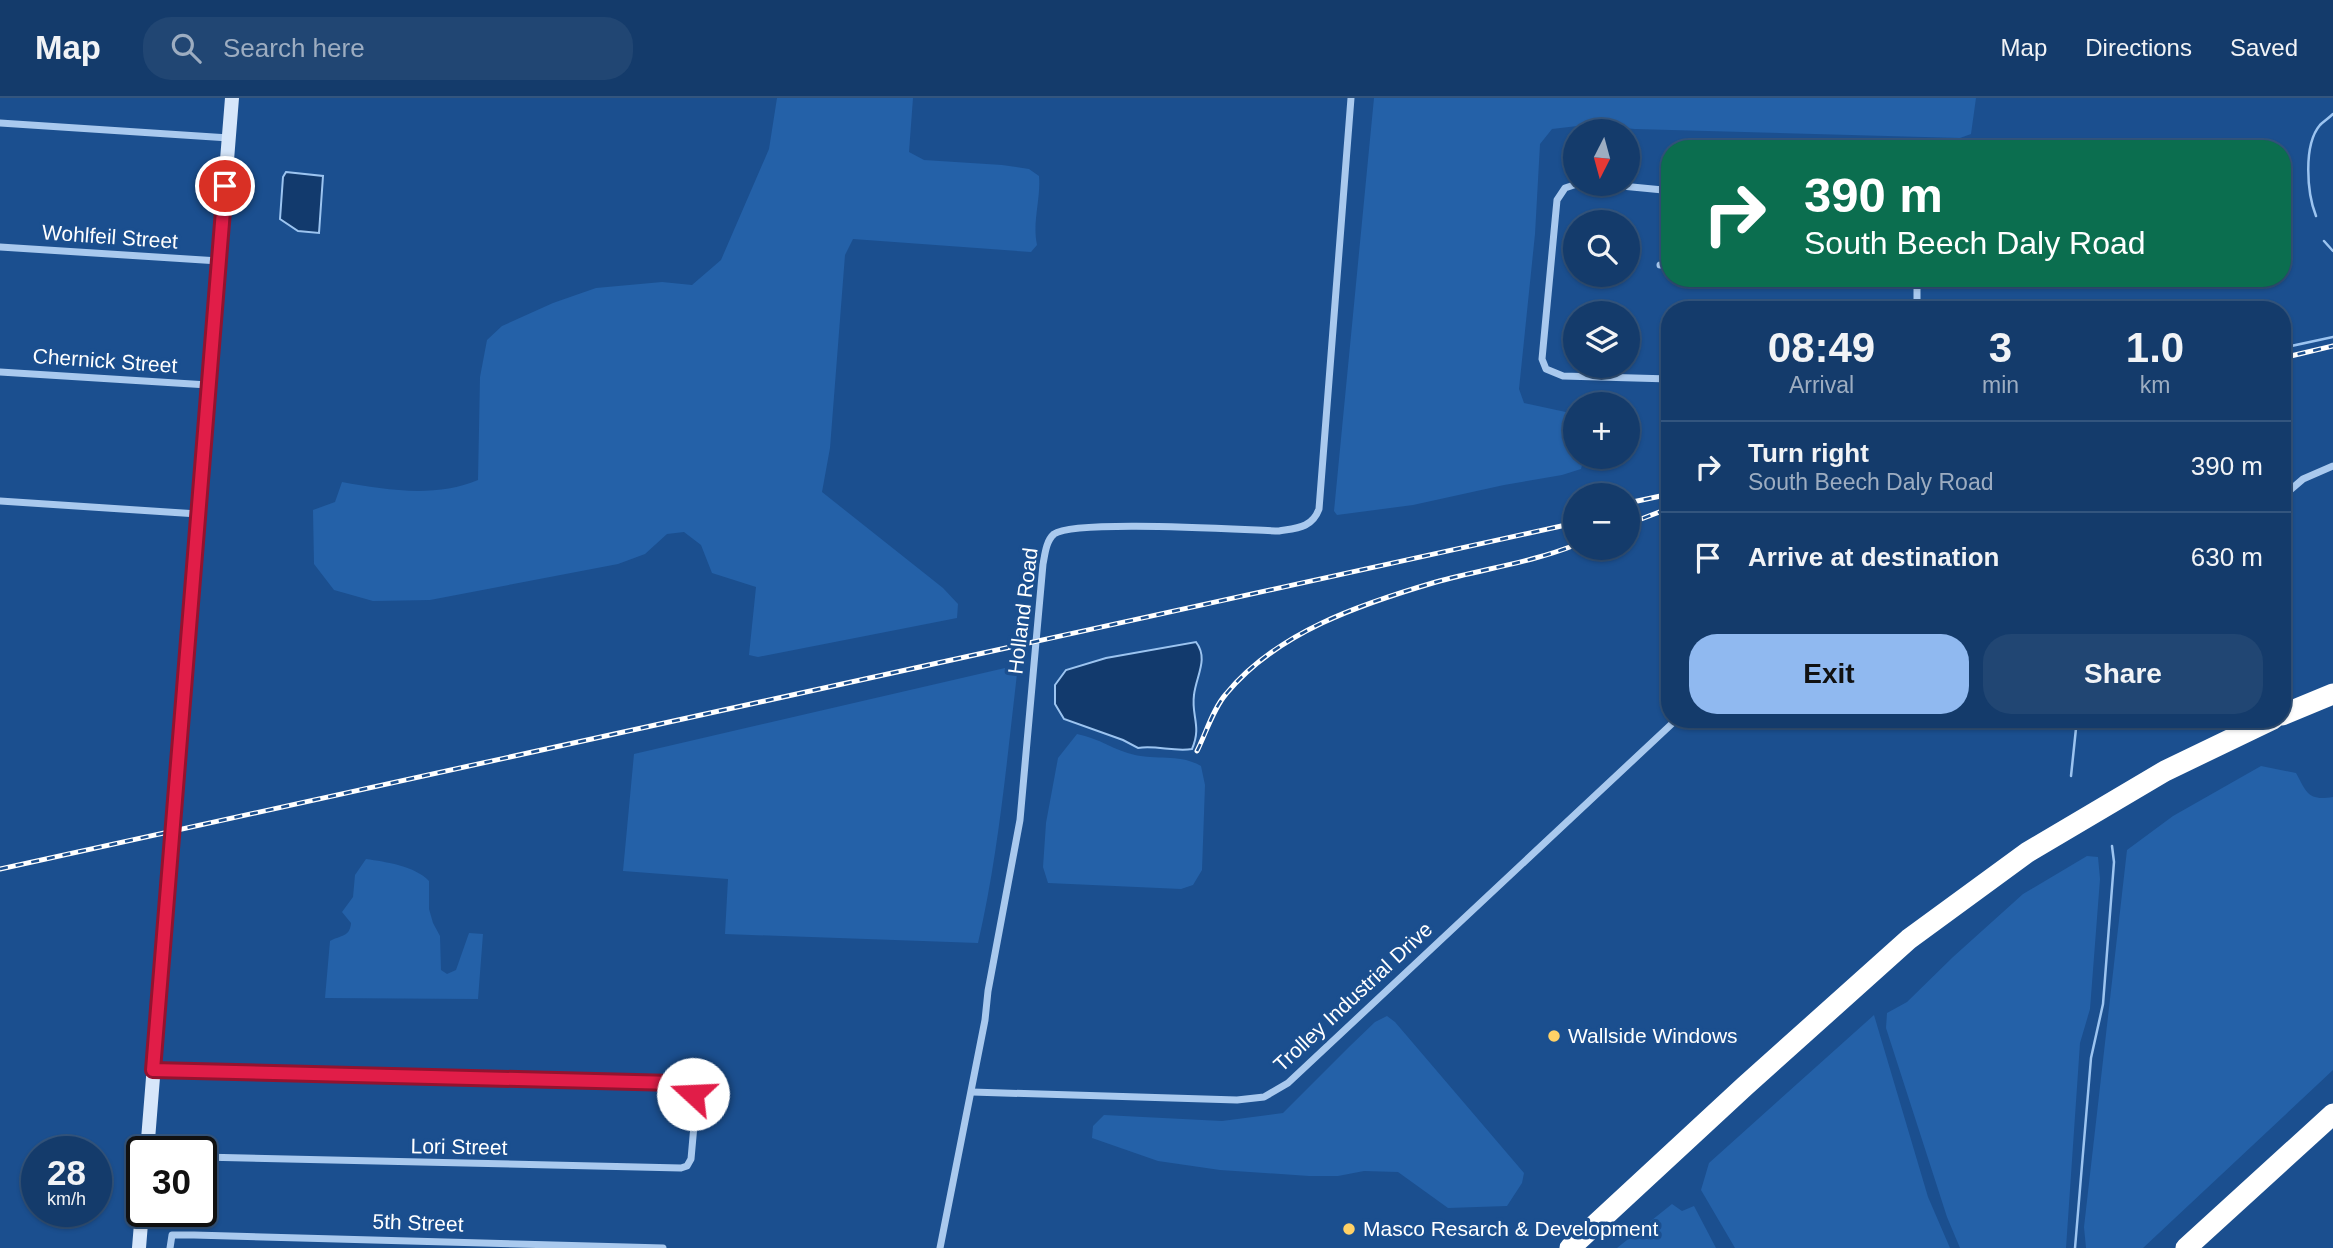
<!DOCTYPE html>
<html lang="en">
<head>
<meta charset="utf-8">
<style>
  :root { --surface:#143b6b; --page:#214673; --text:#f1f3f6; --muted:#9dadc1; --line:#33557e; --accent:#90b9f0 }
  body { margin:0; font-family:Arial,sans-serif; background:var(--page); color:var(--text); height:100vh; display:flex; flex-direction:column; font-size:26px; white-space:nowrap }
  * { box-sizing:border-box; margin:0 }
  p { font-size:23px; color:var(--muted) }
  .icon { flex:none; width:38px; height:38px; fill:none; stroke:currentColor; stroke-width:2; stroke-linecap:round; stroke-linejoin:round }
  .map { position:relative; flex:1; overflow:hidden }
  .side { position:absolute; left:1661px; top:203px; width:630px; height:427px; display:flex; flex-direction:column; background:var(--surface); border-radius:28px; box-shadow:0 2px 5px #0004,0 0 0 2px var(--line) }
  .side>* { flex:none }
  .guide { position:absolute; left:1661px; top:42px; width:630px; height:147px; border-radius:28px; box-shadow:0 2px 5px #0004,0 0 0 2px var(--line); background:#0b6e4f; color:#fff; overflow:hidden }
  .needle { width:46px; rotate:186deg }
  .controls { position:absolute; left:1563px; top:21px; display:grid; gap:14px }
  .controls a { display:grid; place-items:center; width:77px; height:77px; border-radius:50%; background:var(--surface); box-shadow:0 2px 5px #0004,0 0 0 2px var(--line); font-size:35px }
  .speed { position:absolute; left:21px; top:1038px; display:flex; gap:14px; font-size:35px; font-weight:700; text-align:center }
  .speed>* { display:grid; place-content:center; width:91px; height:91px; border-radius:50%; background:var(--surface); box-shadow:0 2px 5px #0004,0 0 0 2px var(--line); line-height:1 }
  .speed small { font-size:18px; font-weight:400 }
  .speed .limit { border:4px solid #111; border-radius:10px; background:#fff; color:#111 }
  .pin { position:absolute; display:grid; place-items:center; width:60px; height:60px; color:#fff; margin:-30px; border:4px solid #fff; border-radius:50%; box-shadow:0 2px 7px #0007 }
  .me { position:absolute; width:77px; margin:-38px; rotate:290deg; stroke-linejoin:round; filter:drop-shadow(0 0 5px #0008) }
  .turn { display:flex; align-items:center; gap:24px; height:147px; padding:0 28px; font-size:32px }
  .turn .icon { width:91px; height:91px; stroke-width:2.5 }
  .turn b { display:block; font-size:49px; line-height:60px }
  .eta { display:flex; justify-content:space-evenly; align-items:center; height:119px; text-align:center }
  .eta b { font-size:42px; font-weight:800; line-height:49px }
  .button { display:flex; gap:14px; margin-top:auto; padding:14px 28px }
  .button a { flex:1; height:80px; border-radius:28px; background:var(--accent); color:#111; font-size:28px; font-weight:800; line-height:80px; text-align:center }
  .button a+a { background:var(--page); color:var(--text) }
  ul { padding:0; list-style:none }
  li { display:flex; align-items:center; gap:21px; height:91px; padding:0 28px; border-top:2px solid var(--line) }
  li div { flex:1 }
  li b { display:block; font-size:26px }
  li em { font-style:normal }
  header { display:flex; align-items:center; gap:42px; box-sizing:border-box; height:98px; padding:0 35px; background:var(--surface); border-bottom:2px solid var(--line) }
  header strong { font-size:33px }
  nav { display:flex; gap:38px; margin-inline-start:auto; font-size:24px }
  .search { width:490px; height:63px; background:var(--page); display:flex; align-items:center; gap:18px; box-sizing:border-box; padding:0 24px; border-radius:28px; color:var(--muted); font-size:26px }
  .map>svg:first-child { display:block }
  .green { fill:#2461a8 }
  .water { fill:#123a6d; stroke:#9cc4f0; stroke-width:2 }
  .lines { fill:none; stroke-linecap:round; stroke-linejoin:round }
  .stream { stroke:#9cc4f0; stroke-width:2.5 }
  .street { stroke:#a9c9ee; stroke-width:7 }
  .secondary { stroke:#d6e6fa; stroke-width:14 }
  .highway { stroke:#fff; stroke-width:21 }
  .rail-casing { stroke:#fff; stroke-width:5 }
  .rail { stroke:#1b4f8f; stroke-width:2.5; stroke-dasharray:8; stroke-linecap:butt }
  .route-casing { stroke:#92132f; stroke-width:18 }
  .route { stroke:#e11d48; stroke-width:12 }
  .poi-dot { fill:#ffd166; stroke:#1b4f8f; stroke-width:2.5 }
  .labels { text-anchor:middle; stroke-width:7; stroke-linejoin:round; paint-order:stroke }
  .street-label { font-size:21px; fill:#fff; stroke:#1b4f8f }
  .poi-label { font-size:21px; fill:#fff; stroke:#1b4f8f; text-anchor:start }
</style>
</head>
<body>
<header>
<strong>Map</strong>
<div class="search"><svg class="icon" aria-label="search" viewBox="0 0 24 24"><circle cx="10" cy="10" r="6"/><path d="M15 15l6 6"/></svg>Search here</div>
<nav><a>Map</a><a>Directions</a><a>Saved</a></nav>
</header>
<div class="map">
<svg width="2333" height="1150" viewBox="0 0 2333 1150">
  <rect width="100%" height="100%" fill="#1b4f8f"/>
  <!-- green -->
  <g class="green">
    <path d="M 777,0 L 913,0 L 909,54 L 924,62 L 1002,67 L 1029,71 L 1039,78 C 1041,101 1032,124 1037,147 L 1031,154 L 853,141 L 845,157 L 830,350 L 822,394 L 943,490 L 958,506 L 957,520 L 758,559 L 749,557 L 756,489 L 712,475 L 701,447 L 684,434 L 667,436 L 645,456 L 618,466 L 430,502 L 373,503 L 334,492 L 314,466 L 313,412 L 335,404 L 342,384 C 386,392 436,400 478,382 L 480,279 L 487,242 L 502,228 L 553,205 L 596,190 L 662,184 L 692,187 L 721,162 L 769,51 Z"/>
    <polygon points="1374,0 1976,0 1971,36 1960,40 1635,31 1586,27 1552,31 1540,46 1535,136 1519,291 1524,305 1575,316 1575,359 1584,359 1581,371 1562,377 1504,387 1413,407 1337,417 1334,413"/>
    <path d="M 1018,567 C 1007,660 999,754 978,845 L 725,836 L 728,781 L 623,773 L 634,656 Z"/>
    <path d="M 1077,636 C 1099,640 1115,653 1135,657 C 1157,662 1181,656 1201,668 L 1205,687 L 1202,772 L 1193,787 L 1181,791 L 1048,785 L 1043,769 L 1046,725 L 1058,660 Z"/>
    <path d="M 2261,668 L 2296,675 C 2307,695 2308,703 2333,699 L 2333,972 L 2143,1150 L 2086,1150 L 2084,1129 L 2127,752 L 2173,718 Z"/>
    <polygon points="2087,758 2098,759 2100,781 2090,911 2080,945 2066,1150 1960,1150 1947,1119 1886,930 1887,915 1907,904 1953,859 2023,796"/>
    <path d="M 366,761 C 386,764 415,768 429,783 L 429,811 L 433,825 L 440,838 L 441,872 L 447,876 L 456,872 L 469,835 L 483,836 L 478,901 L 325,900 L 330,843 C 341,837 350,839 351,825 L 342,814 L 353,799 L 355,777 Z"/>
    <polygon points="1874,917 1928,1099 1950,1150 1735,1150 1701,1092 1709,1065"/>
    <polygon points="1387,918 1395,924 1524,1075 1522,1085 1507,1108 1448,1110 1398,1074 1364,1073 1338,1078 1309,1078 1220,1072 1158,1063 1092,1040 1093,1028 1104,1017 1222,1023 1283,1015 1350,948 1375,924"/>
    <polygon points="1672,1106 1682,1113 1694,1108 1716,1150 1617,1150"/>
  </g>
  <!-- water -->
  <g class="water">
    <polygon points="286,74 323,78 319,135 298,133 280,121 283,79"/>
    <path d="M 1196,544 C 1209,561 1196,578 1194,597 C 1191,618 1202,628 1192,651 C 1174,654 1156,647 1138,650 L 1123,642 L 1064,621 L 1055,606 L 1055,587 L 1066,572 L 1106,560 Z"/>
  </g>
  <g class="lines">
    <!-- stream -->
    <g class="stream">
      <path d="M 2316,118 C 2307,95 2303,47 2320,27 C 2324,23 2329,20 2333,16"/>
      <polyline points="2324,143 2333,153"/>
      <polyline points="2282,250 2333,239"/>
      <polyline points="2071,678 2077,621"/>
      <polyline points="2075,1150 2091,960 2103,906 2114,764 2112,748"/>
    </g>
    <!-- street -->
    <g class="street">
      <polyline points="0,25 229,40"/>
      <polyline points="1691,51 1718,47 1827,51"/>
      <polyline points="1577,86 1565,90 1557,102 1542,261 1546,271 1563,278 1670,281"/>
      <polyline points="1601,86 1663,92 1670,89"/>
      <polyline points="0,149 219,163"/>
      <polyline points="1660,167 1670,167"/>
      <polyline points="1917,212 1917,180"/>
      <polyline points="0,274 208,287"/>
      <polyline points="2282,399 2303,381 2333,368"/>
      <polyline points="0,403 198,416"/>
      <polyline points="154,972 674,985 690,989 694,1000 695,1016 691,1061 687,1068 681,1070 201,1059"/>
      <polyline points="972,994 1237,1002 1264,999 1288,985 1677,621"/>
      <polyline points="170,1150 172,1137 194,1137 663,1150"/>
      <path d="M 940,1150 L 985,922 L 988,893 L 1020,722 L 1043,466 C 1045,456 1046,443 1054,436 C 1075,421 1243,432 1279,433 C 1297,430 1312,430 1319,411 L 1351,0"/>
    </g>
    <!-- secondary -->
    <g class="secondary">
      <polyline points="147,1054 232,0"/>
      <polyline points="139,1150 142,1113"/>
    </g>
    <!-- highway -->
    <g class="highway">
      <polyline points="2282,617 2333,596"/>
      <polyline points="1570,1150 1745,988 1909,841 2028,754 2165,673 2273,621"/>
      <polyline points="2186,1150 2333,1016"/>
    </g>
    <!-- rail casing -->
    <g class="rail-casing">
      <g id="rail">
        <polyline points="2282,260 2333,248"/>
        <polyline points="1628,405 1670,396"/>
        <polyline points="1628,426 1670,410"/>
        <path d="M 1197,653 C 1206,635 1213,611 1226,596 C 1277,534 1361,506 1436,484 C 1482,471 1530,465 1575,447"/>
        <polyline points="0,771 1575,425"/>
      </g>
    </g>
    <!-- rail -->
    <use href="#rail" class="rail"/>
  </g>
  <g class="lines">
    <!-- route casing -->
    <g class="route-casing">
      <path id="route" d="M 225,88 L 153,972 L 674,985 C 683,986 689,986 693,996"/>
    </g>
    <!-- route -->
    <use href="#route" class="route"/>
  </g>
  <!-- markers -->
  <g class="poi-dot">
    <circle cx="1554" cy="938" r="7"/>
    <circle cx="1349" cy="1131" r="7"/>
  </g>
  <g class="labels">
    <!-- street labels -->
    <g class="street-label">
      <text transform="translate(110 139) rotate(4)" y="7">Wohlfeil Street</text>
      <text transform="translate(105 263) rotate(4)" y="7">Chernick Street</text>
      <text transform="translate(1023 513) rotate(-83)" y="7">Holland Road</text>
      <text transform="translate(1353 899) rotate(-43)" y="7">Trolley Industrial Drive</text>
      <text transform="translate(459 1049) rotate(1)" y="7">Lori Street</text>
      <text transform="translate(418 1125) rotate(2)" y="7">5th Street</text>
    </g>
    <!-- poi labels -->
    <g class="poi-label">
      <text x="1568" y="945">Wallside Windows</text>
      <text x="1363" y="1138">Masco Resarch &amp; Development</text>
    </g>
  </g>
</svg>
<div class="controls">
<a><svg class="needle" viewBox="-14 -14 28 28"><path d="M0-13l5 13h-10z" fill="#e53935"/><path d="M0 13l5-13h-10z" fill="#9dadc1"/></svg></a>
<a><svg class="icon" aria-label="search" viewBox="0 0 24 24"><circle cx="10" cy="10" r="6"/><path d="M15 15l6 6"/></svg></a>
<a><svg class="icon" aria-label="layers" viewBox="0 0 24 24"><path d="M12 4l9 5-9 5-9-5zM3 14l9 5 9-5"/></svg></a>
<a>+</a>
<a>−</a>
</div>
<div class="speed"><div>28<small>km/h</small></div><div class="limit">30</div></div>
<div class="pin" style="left:225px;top:88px;background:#d93025"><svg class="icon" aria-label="arrive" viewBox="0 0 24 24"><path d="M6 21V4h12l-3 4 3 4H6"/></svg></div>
<svg class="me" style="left:693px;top:996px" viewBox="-20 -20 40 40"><circle r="19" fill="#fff"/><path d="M0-13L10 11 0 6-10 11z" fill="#e11d48"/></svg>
<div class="guide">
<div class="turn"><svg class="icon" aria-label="right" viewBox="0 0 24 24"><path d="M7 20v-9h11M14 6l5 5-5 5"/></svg><div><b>390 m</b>South Beech Daly Road</div></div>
</div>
<section class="side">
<div class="eta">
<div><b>08:49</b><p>Arrival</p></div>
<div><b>3</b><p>min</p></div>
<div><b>1.0</b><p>km</p></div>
</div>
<ul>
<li><svg class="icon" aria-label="right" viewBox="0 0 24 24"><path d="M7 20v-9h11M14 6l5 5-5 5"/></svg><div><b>Turn right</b><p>South Beech Daly Road</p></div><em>390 m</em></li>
<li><svg class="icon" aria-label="arrive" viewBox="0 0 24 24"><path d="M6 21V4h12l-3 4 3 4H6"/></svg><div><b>Arrive at destination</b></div><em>630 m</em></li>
</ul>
<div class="button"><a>Exit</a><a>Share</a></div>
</section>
</div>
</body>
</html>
